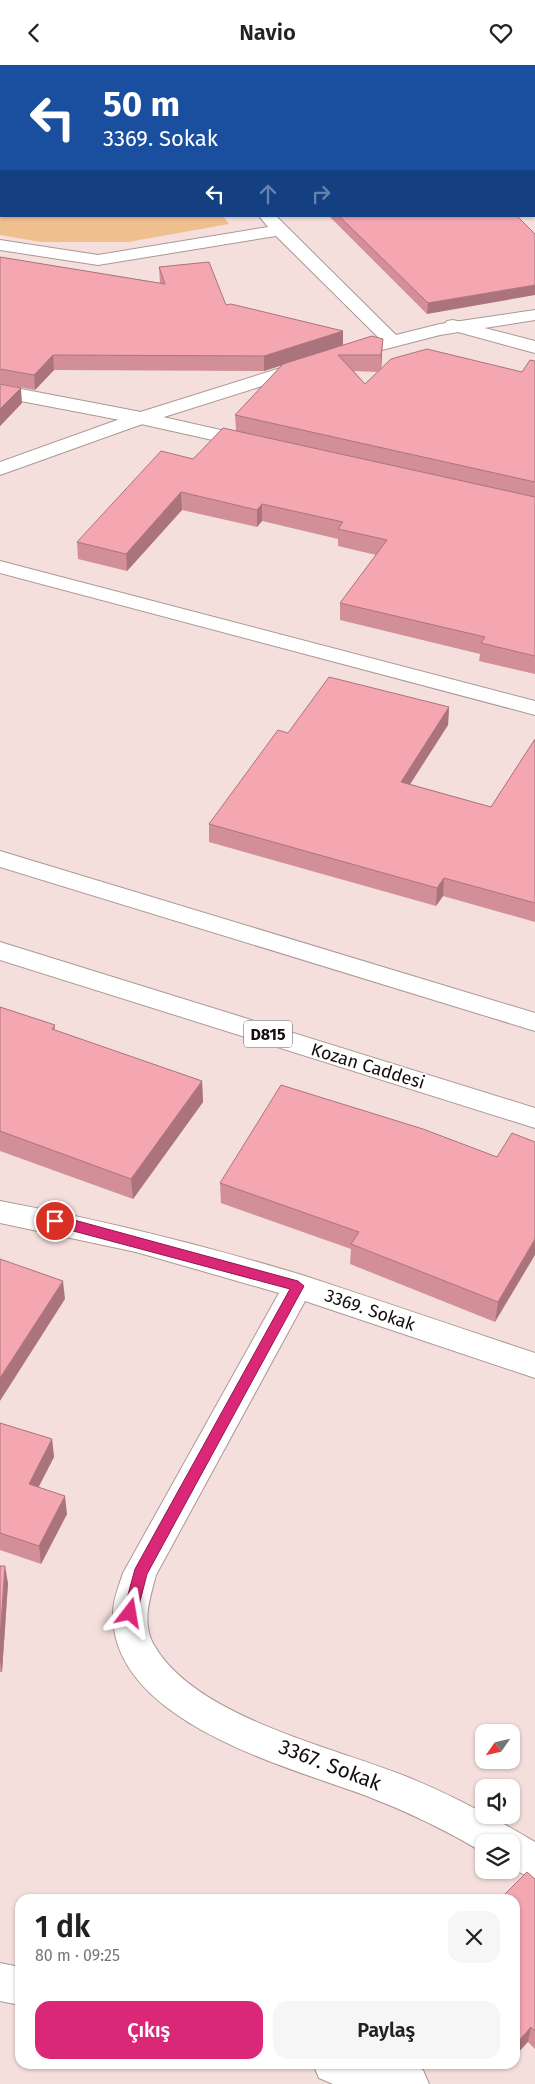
<!DOCTYPE html>
<html lang="tr">
<head>
<meta charset="utf-8">
<style>
  :root { --surface:#fff; --page:#f6f6f6; --text:#222; --muted:#767676; --accent:#db2777 }
  body { margin:0; font-family:"Fira Sans",sans-serif; background:var(--page); color:var(--text); height:100vh; display:flex; flex-direction:column; font-size:19px; white-space:nowrap }
  * { box-sizing:border-box; margin:0 }
  p { font-size:16px; color:var(--muted) }
  .icon { flex:none; width:28px; height:28px; fill:none; stroke:currentColor; stroke-width:2; stroke-linecap:round; stroke-linejoin:round }
  .map { position:relative; flex:1; overflow:hidden }
  .panel { position:absolute; left:15px; top:1829px; width:505px; height:175px; display:flex; flex-direction:column; background:var(--surface); border-radius:15px; box-shadow:0 1px 4px #0004 }
  .panel>* { flex:none }
  .hud { position:absolute; left:0px; top:0px; width:535px; height:152px; box-shadow:0 1px 4px #0004; background:#1a4fa0; color:#fff; overflow:hidden }
  .needle { width:32px; rotate:236deg }
  .fabs { position:absolute; left:475px; top:1659px; display:grid; gap:10px }
  .fabs a { display:grid; place-items:center; width:45px; height:45px; border-radius:10px; background:var(--surface); box-shadow:0 1px 4px #0004; font-size:25px }
  .pin { position:absolute; display:grid; place-items:center; width:42px; height:42px; color:#fff; margin:-21px; border:2px solid #fff; border-radius:50%; box-shadow:0 1px 5px #0007 }
  .me { position:absolute; width:55px; margin:-28px; rotate:14deg; stroke-linejoin:round; filter:drop-shadow(0 0 4px #0008) }
  .turn { display:flex; align-items:center; gap:18px; height:105px; padding:0 20px; font-size:22px }
  .turn .icon { width:65px; height:65px; stroke-width:2.5 }
  .turn b { display:block; font-size:35px; line-height:42px }
  .lanes { display:flex; align-items:center; height:48px; padding:0 20px; background:#0003; justify-content:center; gap:25px; direction:ltr }
  .lanes .off { opacity:.35 }
  .round { display:grid; place-items:center; flex:none; width:52px; height:52px; border-radius:15px; background:var(--page) }
  .headline { display:flex; align-items:center; justify-content:space-between; height:85px; padding:0 20px }
  h1 { font-size:30px; font-weight:600; line-height:38px }
  .primary-button { display:flex; gap:10px; margin-top:auto; padding:10px 20px }
  .primary-button a { flex:1; height:58px; border-radius:15px; background:var(--accent); color:#fff; font-size:20px; font-weight:600; line-height:58px; text-align:center }
  .primary-button a+a { background:var(--page); color:var(--text) }
  header { display:flex; justify-content:space-between; align-items:center; height:65px; padding:0 20px; background:var(--surface); font-size:22px; font-weight:600 }
  .map>svg:first-child { display:block }
  .green { fill:#efc08d }
  .lines { fill:none; stroke-linecap:round; stroke-linejoin:round }
  .minor-casing { stroke:#ab9895; stroke-width:2 }
  .secondary-casing { stroke:#ab9895; stroke-width:2 }
  .trunk-casing { stroke:#ab9895; stroke-width:2 }
  .minor { fill:#fff; fill-rule:evenodd }
  .secondary { fill:#fff; fill-rule:evenodd }
  .trunk { fill:#fff; fill-rule:evenodd }
  .wall { fill:#d28f98; fill-rule:evenodd }
  .shaded-wall { fill:#ab747c }
  .building { fill:#f4a6b1; stroke:#ab747c }
  .route { fill:#db2777; stroke:#8e194d }
  .labels { text-anchor:middle; stroke-width:4; stroke-linejoin:round; paint-order:stroke }
  .shield { fill:#fff; stroke:#5b5656; stroke-width:1 }
  .shield-label { font-size:16px; font-weight:bold; fill:#150e0d }
  .street-label { font-size:18px; fill:#150e0d; stroke:#fff }
  .near-street-label { font-size:21px; fill:#150e0d; stroke:#fff }
</style>
</head>
<body>
<header><svg class="icon" aria-label="back" viewBox="0 0 24 24"><path d="M15 5l-7 7 7 7"/></svg>Navio<svg class="icon" aria-label="heart" viewBox="0 0 24 24"><path d="M12 20l-8-8c-3-5 5-10 8-4 3-6 11-1 8 4z"/></svg></header>
<div class="map">
<svg width="535" height="2019" viewBox="0 0 535 2019">
  <rect width="100%" height="100%" fill="#f4dfdc"/>
  <!-- green -->
  <polygon class="green" points="1,45 1,151 223,151 229,159 128,177 41,177 0,170"/>
  <g class="lines">
    <!-- minor casing -->
    <g class="minor-casing">
      <g id="minor">
        <polygon points="1,32 1,42 0,43 0,33"/>
        <rect x="534" y="135" width="1" height="11"/>
        <polygon points="259,151 276,151 396,270 399,274 396,278 384,278 276,171 98,200 0,185 0,175 98,190 268,162"/>
        <polygon points="453,255 535,276 535,288 447,264 444,260 447,256"/>
        <polygon points="0,320 141,347 260,374 263,378 260,382 253,384 141,359 0,332"/>
        <polygon points="0,496 535,636 535,650 0,508"/>
        <path d="M 0,1136 C 102,1155 203,1180 302,1210 C 379,1235 457,1262 535,1288 L 535,1313 L 305,1236 L 156,1510 C 150,1533 141,1558 154,1580 C 195,1652 332,1682 405,1711 C 452,1730 493,1752 535,1777 L 535,1815 L 511,1803 L 511,1778 L 484,1778 L 484,1788 C 446,1765 406,1746 364,1730 C 285,1701 111,1656 113,1548 C 113,1534 119,1521 123,1508 L 279,1228 L 136,1187 L 0,1158 Z"/>
        <polygon points="0,1898 20,1902 20,1940 0,1936"/>
        <polygon points="313,1999 408,1999 423,2005 429,2019 333,2019 319,2013"/>
      </g>
    </g>
    <!-- secondary casing -->
    <g class="secondary-casing">
      <g id="secondary">
        <polygon points="535,245 535,255 440,270 347,294 340,292 338,288 340,284 440,259"/>
        <polygon points="306,295 313,297 315,301 313,305 148,357 0,410 0,397 134,349"/>
      </g>
    </g>
    <!-- trunk casing -->
    <g class="trunk-casing">
      <g id="trunk">
        <polygon points="0,786 535,948 535,966 0,802"/>
        <polygon points="0,877 535,1043 535,1063 0,895"/>
      </g>
    </g>
    <!-- minor -->
    <use href="#minor" class="minor"/>
    <!-- secondary -->
    <use href="#secondary" class="secondary"/>
    <!-- trunk -->
    <use href="#trunk" class="trunk"/>
  </g>
  <!-- wall -->
  <g class="wall">
    <polygon points="168,0 535,0 535,135 534,133 534,134 534,1 169,1"/>
    <polygon points="329,151 517,151 427,249"/>
    <path d="M 0,192 L 160,218 L 159,202 L 226,240 L 343,266 L 343,280 L 382,290 L 381,304 L 522,307 L 535,296 L 535,609 L 479,596 L 480,589 L 340,555 L 340,538 L 376,490 L 338,481 L 338,474 L 262,456 L 257,462 L 182,445 L 127,506 L 78,494 L 77,477 L 193,394 L 236,365 L 235,350 L 282,300 L 264,306 L 54,305 L 35,325 L 2,319 L 22,338 L 0,361 ZM 354,306 L 378,307 L 365,319 Z"/>
    <polygon points="449,642 448,660 410,719 491,742 535,674 535,857 443,831 436,841 209,777 209,759 288,668"/>
    <polygon points="0,942 55,960 55,966 202,1016 203,1037 133,1134 0,1086"/>
    <polygon points="535,1077 495,1257 350,1199 351,1184 221,1138 220,1118 497,1092"/>
    <polygon points="0,1358 52,1374 54,1392 38,1422 67,1449 41,1499 0,1485"/>
    <polygon points="0,1501 8,1518 2,1607 0,1607"/>
    <polygon points="535,1814 535,1984 528,1977"/>
    <polygon points="498,1999 508,1999 504,2004"/>
  </g>
  <!-- shaded-wall -->
  <g class="shaded-wall">
    <polygon points="35,0 72,0 67,1 30,1"/>
    <rect x="0" y="9" width="1" height="10"/>
    <polygon points="535,220 535,230 427,249 428,238"/>
    <polygon points="343,266 343,281 264,306 264,291"/>
    <polygon points="383,274 382,290 381,307 381,290"/>
    <polygon points="53,290 54,305 35,325 34,310"/>
    <polygon points="21,323 22,338 0,361 0,344"/>
    <polygon points="181,427 182,445 127,506 126,489"/>
    <polygon points="262,439 262,456 257,462 257,445"/>
    <polygon points="449,642 448,660 400,735 401,717"/>
    <polygon points="444,813 443,831 436,841 437,823"/>
    <polygon points="202,1016 203,1037 133,1134 131,1114"/>
    <polygon points="535,1174 535,1190 495,1257 498,1237"/>
    <polygon points="63,1216 65,1234 0,1336 0,1313"/>
    <polygon points="52,1374 54,1392 31,1437 29,1419"/>
    <polygon points="65,1431 67,1449 41,1499 39,1481"/>
    <polygon points="5,1501 8,1518 2,1607 0,1596 0,1574"/>
    <polygon points="531,1962 528,1977 515,1991 515,1980"/>
    <polygon points="505,1999 508,1999 504,2004"/>
  </g>
  <!-- building -->
  <g class="building">
    <polygon points="0,0 35,0 30,1 1,1 1,9 0,9"/>
    <polygon points="179,0 535,0 535,123 534,126 534,1 181,1"/>
    <polygon points="339,151 517,151 535,169 535,220 428,238"/>
    <polygon points="0,192 165,219 159,202 209,197 226,240 231,239 343,266 264,291 53,290 34,310 0,304"/>
    <polygon points="372,271 383,274 381,290 338,290 365,319 391,294 427,284 522,307 530,295 535,296 535,417 235,350 283,299"/>
    <polygon points="0,319 21,323 0,344"/>
    <polygon points="223,363 535,432 535,591 481,578 485,572 340,538 387,475 338,464 343,457 262,439 257,445 181,427 126,489 77,477 161,386 193,394"/>
    <polygon points="329,612 449,642 401,717 491,742 535,674 535,838 444,813 437,823 209,759 278,665 288,668"/>
    <polygon points="0,942 55,960 52,964 202,1016 131,1114 0,1066"/>
    <polygon points="281,1020 423,1064 497,1092 512,1068 535,1077 535,1174 498,1237 351,1179 359,1167 220,1118"/>
    <polygon points="0,1194 63,1216 0,1313"/>
    <polygon points="0,1358 52,1374 29,1419 65,1431 39,1481 0,1468"/>
    <polygon points="0,1501 5,1501 0,1574"/>
    <polygon points="527,1807 535,1814 535,1966 531,1962 515,1980 515,1834 500,1834"/>
  </g>
  <!-- route -->
  <polygon class="route" points="55,1152 74,1155 298,1216 304,1221 147,1509 137,1548 135,1553 130,1555 125,1553 123,1548 135,1504 290,1224 51,1160 49,1156"/>
  <g class="labels">
    <!-- shield labels -->
    <rect class="shield" x="244" y="955.5" width="48" height="27" rx="4"/>
    <g class="shield-label">
      <text x="268" y="975">D815</text>
    </g>
    <!-- street labels -->
    <g class="street-label">
      <text transform="translate(368 1001) rotate(17)" y="6">Kozan Caddesi</text>
      <text transform="translate(370 1245) rotate(19)" y="6">3369. Sokak</text>
    </g>
    <!-- near-street labels -->
    <g class="near-street-label">
      <text transform="translate(330 1700) rotate(21)" y="7">3367. Sokak</text>
    </g>
  </g>
</svg>
<div class="fabs">
<a><svg class="needle" viewBox="-14 -14 28 28"><path d="M0-13l5 13h-10z" fill="#e53935"/><path d="M0 13l5-13h-10z" fill="#767676"/></svg></a>
<a><svg class="icon" aria-label="sound" viewBox="0 0 24 24"><path d="M4 9h4l5-4v14l-5-4H4zM17 9q2 3 0 6"/></svg></a>
<a><svg class="icon" aria-label="layers" viewBox="0 0 24 24"><path d="M12 4l9 5-9 5-9-5zM3 14l9 5 9-5"/></svg></a>
</div>
<div class="pin" style="left:55px;top:1156px;background:#d93025"><svg class="icon" aria-label="arrive" viewBox="0 0 24 24"><path d="M6 21V4h12l-3 4 3 4H6"/></svg></div>
<svg class="me" style="left:130px;top:1548px" viewBox="-20 -20 40 40"><path d="M0-17L14 15 0 8-14 15z" fill="#db2777" stroke="#fff" stroke-width="4"/></svg>
<div class="hud">
<div class="turn"><svg class="icon" aria-label="left" viewBox="0 0 24 24"><path d="M17 20v-9H6M10 6l-5 5 5 5"/></svg><div><b>50 m</b>3369. Sokak</div></div>
<div class="lanes"><svg class="icon" aria-label="left" viewBox="0 0 24 24"><path d="M17 20v-9H6M10 6l-5 5 5 5"/></svg><svg class="icon off" aria-label="ahead" viewBox="0 0 24 24"><path d="M12 20V5M6 11l6-6 6 6"/></svg><svg class="icon off" aria-label="right" viewBox="0 0 24 24"><path d="M7 20v-9h11M14 6l5 5-5 5"/></svg></div>
</div>
<section class="panel">
<div class="headline"><div><h1>1 dk</h1><p>80 m · 09:25</p></div><a class="round"><svg class="icon" aria-label="close" viewBox="0 0 24 24"><path d="M6 6l12 12M18 6L6 18"/></svg></a></div>
<div class="primary-button"><a>Çıkış</a><a>Paylaş</a></div>
</section>
</div>
</body>
</html>
